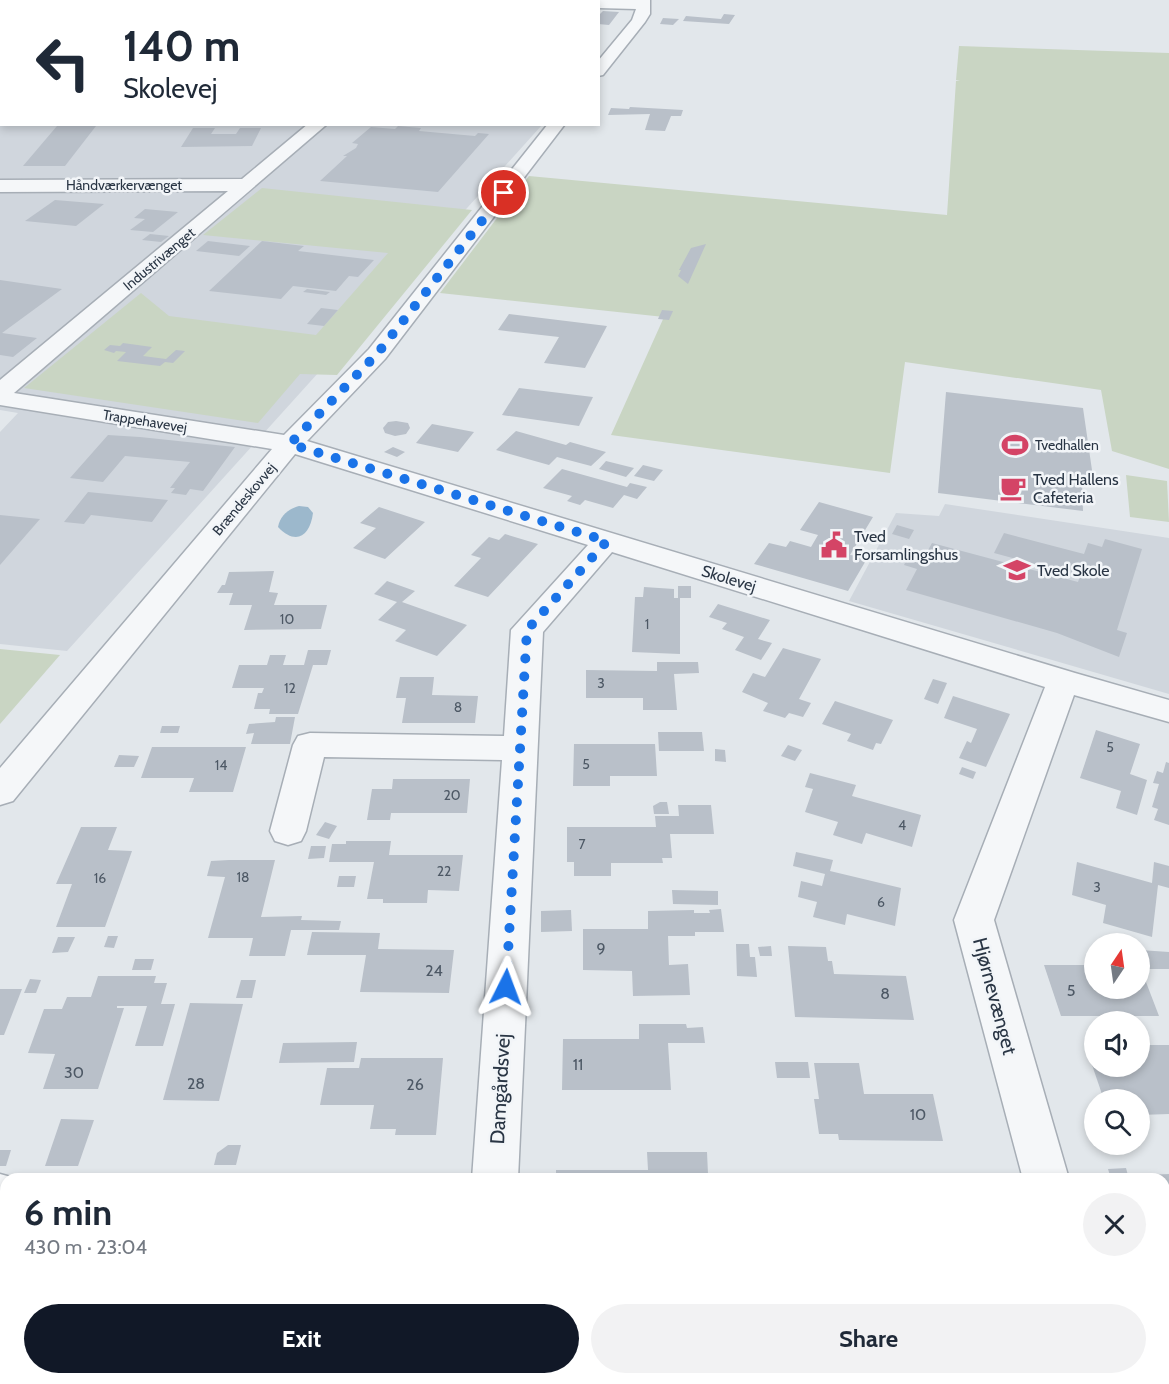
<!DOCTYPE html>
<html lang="en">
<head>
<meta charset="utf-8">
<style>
  :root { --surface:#fff; --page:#f2f2f3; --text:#1f2937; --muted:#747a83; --accent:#111827 }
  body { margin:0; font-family:Cabin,sans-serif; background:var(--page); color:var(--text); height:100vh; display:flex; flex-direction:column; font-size:22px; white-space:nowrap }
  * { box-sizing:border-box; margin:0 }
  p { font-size:20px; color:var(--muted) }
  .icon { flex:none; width:33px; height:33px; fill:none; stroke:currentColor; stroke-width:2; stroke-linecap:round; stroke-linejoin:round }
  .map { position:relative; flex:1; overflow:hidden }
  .sheet { position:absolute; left:0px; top:1173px; width:1170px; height:212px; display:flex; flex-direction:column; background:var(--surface); border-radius:18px 18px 0 0; box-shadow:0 3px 9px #0003 }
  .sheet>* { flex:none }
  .guide { position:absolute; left:0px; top:0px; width:600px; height:126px; box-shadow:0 3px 9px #0003; background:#fff; color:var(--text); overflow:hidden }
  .needle { width:39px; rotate:13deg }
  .buttons { position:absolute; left:1084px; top:933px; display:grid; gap:12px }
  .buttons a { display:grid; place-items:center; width:66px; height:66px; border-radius:50%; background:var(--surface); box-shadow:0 3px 9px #0003; font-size:30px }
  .pin { position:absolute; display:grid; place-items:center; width:51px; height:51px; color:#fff; margin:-26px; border:3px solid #fff; border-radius:50%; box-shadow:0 2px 6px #0007 }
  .me { position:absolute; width:66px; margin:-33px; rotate:3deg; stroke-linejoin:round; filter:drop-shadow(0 0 4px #0008) }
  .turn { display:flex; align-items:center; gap:21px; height:126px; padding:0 24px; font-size:27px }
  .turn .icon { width:78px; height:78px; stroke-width:2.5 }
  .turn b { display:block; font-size:42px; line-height:51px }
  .round { display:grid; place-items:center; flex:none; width:63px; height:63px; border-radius:32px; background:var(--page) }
  .head { display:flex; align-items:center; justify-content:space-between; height:102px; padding:0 24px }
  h1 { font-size:36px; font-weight:700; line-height:45px }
  .cta { display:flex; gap:12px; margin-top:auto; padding:12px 24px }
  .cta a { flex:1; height:69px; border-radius:36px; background:var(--accent); color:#fff; font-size:24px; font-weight:700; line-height:69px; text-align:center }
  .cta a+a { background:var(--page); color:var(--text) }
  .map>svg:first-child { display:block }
  .built { fill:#d0d6dd }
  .green { fill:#c9d5c3 }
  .water { fill:#9cb8cc }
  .building { fill:#b9c0c9 }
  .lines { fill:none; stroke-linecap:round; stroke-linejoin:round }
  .minor-casing { stroke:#a7aeb6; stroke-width:3 }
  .minor { fill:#f5f7f9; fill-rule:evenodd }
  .route { stroke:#1a73e8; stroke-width:10; stroke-dasharray:0 18 }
  .labels { text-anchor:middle; stroke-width:5; stroke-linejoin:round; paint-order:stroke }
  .far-street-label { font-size:14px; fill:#293544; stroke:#f2f5f8 }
  .far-poi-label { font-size:14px; fill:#293544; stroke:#f2f5f8; text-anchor:start }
  .number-label { font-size:14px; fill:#4d5865 }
  .poi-label { font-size:16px; fill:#293544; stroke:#f2f5f8; text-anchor:start }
  .street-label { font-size:16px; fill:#293544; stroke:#f2f5f8 }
  .near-number-label { font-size:16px; fill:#4d5865 }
  .near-street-label { font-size:20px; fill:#293544; stroke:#f2f5f8 }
</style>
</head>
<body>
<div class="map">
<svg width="1169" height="1384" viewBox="0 0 1169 1384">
  <rect width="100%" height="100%" fill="#e2e7eb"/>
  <!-- built -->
  <g class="built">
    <polygon points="0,112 2,124 542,125 67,651 0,644 0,432 18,413 0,410"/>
    <polygon points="945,504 1169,538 1169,694 849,601 896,513 939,516"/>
  </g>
  <!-- green -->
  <g class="green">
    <polygon points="959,46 1169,53 1169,469 1112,451 1101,390 905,362 890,473 611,435 664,317 440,293 529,176 947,215 956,81 960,80 956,80"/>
    <polygon points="262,188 472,210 337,375 300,374 258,423 24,388 141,293 169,316 316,335 388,253 203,235"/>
    <polygon points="1126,475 1167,481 1169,522 1130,517"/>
    <polygon points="0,649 60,655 0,724"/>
  </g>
  <!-- water -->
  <path class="water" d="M 299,506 L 308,507 L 313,513 C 310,536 296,546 278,527 C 280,516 288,509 299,506 Z"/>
  <!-- building -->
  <g class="building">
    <polygon points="603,11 619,12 609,25 598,24 598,16"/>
    <polygon points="724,14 735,15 729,24 683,21 686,16 721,19"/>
    <polygon points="663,18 679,19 673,25 660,24"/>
    <polygon points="630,107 683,110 681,116 671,116 665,131 645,130 650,114 608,115 611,108 629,109"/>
    <polygon points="57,126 96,126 65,166 23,166"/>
    <polygon points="398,126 421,128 419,131 475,136 478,133 489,134 438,192 320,181 347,156 343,156 356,148 358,144 352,143 371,127 395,129"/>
    <polygon points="193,128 215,128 211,134 236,134 240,128 261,128 252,146 181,147"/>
    <polygon points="55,200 104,204 76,226 25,221"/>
    <polygon points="145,209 178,212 153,232 130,230 145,219 134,218"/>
    <polygon points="150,234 169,236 161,242 142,240"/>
    <polygon points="208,241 250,246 239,256 196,251"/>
    <polygon points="262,241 304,246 298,251 374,260 358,277 349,276 336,291 293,286 281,299 209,291"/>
    <polygon points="706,244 688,284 678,276 681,270 679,270 691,248"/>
    <polygon points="0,280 62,289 2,333 37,338 13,357 0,355"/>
    <polygon points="307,289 330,292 326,295 303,292"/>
    <polygon points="321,308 338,310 324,326 307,324"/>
    <polygon points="662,310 673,311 669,320 658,319"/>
    <polygon points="509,314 607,326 585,368 544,363 559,337 498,330"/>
    <polygon points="123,343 152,347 143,356 166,359 176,350 185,351 173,363 165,362 160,366 117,361 126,352 116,351 114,353 104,350 110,345 120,346"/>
    <polygon points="519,388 593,397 579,426 502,415"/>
    <polygon points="946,392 1083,408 1094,484 1082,483 1083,511 938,493"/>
    <polygon points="396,421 408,423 410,428 406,434 395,436 385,433 383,428 388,422"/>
    <polygon points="432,424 474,432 458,452 416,443"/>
    <polygon points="516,431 566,445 570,442 606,452 591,466 557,457 549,465 496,450"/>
    <polygon points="108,435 140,437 235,447 203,491 190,489 186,495 171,493 175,488 170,488 190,462 125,456 103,482 70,478"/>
    <polygon points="393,447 405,452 397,457 384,452"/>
    <polygon points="606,461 634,468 626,477 599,469"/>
    <polygon points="643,465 663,470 654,481 634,476"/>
    <polygon points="562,469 627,487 630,483 647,487 637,499 624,495 613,508 585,500 580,505 567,501 572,496 543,488"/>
    <polygon points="88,492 168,500 152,522 91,515 84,524 64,522"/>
    <polygon points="819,502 873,517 850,555 868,557 848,591 754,564 769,543 786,547 790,541 811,547 818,535 800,530"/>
    <polygon points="379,507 425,522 385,559 353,548 376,528 360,523"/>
    <polygon points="0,515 40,519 0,565"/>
    <polygon points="897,525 914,530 909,539 892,534"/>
    <polygon points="1004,533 1084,554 1088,543 1102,547 1105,539 1142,549 1117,630 1127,633 1119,657 1057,633 906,590 917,569 904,565 908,557 922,561 932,543 1078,582 1080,576 994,553"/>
    <polygon points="505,534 538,544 488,597 454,586 481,558 471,555 489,537 499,540"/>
    <polygon points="274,571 269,592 278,593 274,605 327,605 321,629 244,630 252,605 229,605 233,593 217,593 222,585 225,585 229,572"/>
    <polygon points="387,581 415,591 402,602 467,625 437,656 395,641 406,630 378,620 397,602 374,594"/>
    <polygon points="678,586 691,586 691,598 680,598 680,654 632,652 635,597 643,597 644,587 674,589 674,598 678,598"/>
    <polygon points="718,604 770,620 758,639 772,643 761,660 735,650 744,637 722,629 727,623 709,617"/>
    <polygon points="783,648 821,659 799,699 811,703 803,717 789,713 785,718 763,711 768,703 742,692 753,673 765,677"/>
    <polygon points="308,650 331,650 327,665 313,665 298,714 269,714 270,709 254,709 258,693 262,693 264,688 232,688 239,665 267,665 270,655 286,655 283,665 304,665"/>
    <polygon points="657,662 698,662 699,673 674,674 677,710 643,710 643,698 586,698 586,670 657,671"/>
    <polygon points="400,677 434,677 432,695 478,696 475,723 402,723 406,698 396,698"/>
    <polygon points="933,679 947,683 938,704 924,699"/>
    <polygon points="953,696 1010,714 986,767 959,758 967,741 971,743 977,729 944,718"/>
    <polygon points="835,701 893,720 881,744 876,743 873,750 847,741 851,734 822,724"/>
    <polygon points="276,717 295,717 290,744 251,744 254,733 246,734 249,724 275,722"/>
    <polygon points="162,726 180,726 178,733 160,733"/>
    <polygon points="1096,730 1140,744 1130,774 1147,780 1137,815 1116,808 1121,791 1080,778"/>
    <polygon points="658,732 702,732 704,751 659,751"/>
    <polygon points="574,744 655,744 657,776 610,776 610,786 573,786"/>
    <polygon points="788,745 802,750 795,761 781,756"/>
    <polygon points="152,747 246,747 233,792 189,792 194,778 141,778"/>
    <polygon points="715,749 725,750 726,762 715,761"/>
    <polygon points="119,755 139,756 134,767 114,767"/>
    <polygon points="1166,762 1169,763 1169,825 1154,820 1158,809 1152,807 1159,784 1153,783 1157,771 1163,773"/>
    <polygon points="962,767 976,772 973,779 959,774"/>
    <polygon points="810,773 856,785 852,796 921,815 912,847 866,833 862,844 833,835 838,822 805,812 813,789 805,787"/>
    <polygon points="393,779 470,779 467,813 391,813 390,820 367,820 372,789 392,789"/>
    <polygon points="660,802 667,802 669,814 654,814 653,806"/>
    <polygon points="678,805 711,805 714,834 670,834 672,858 662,858 663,863 611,863 611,876 574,876 574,862 567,862 567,827 656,827 655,816 679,816"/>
    <polygon points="325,822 337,826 329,839 316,835"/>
    <polygon points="81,827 117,827 108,850 132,851 105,927 56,927 72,884 56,884"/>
    <polygon points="346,841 391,841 389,855 463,855 459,891 428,890 427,903 383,903 383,899 367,899 374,862 329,862 332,844 346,844"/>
    <polygon points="311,846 326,846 324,858 308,859"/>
    <polygon points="796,852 833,860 830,871 901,888 895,926 847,914 845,925 813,917 817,902 798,897 801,881 822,886 825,874 793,866"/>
    <polygon points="229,860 275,860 261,917 302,916 301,920 341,921 339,930 291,930 285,956 249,956 253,938 208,938 225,877 207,876 211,861"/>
    <polygon points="1077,862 1152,883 1154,862 1169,866 1169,888 1158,885 1152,937 1103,923 1106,905 1072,895"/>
    <polygon points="339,876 356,876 354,887 337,887"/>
    <polygon points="672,890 718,891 718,905 673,904"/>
    <polygon points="721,909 724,932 695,932 695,936 668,936 669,965 688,964 690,995 633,996 632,971 583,970 583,929 648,929 648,911 694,910 694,913 710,913 709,910"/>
    <polygon points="571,910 572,931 541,932 541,911"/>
    <polygon points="312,932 380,933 378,949 454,950 449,993 360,992 366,955 307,955"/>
    <polygon points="108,936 118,936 114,948 104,947"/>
    <polygon points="58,937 75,937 68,952 52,953"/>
    <polygon points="736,944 749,944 750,957 755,957 757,977 737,976"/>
    <polygon points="771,946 772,956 760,956 758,947"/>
    <polygon points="788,946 826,947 828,961 832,961 834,974 906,976 914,1020 795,1017"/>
    <polygon points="1140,950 1169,952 1169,969 1141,969 1159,1016 1061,1016 1044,965 1095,965 1095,988 1140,988"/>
    <polygon points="135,959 154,959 151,970 132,970"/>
    <polygon points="98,976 156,976 154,983 167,983 161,1004 175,1004 163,1046 135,1046 147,1006 117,1006 117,1008 124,1008 98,1089 43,1089 55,1054 28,1053 44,1009 62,1009 67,997 91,997"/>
    <polygon points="30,979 41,980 36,993 24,993"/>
    <polygon points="241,980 256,980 252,998 236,998"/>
    <polygon points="0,989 22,989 4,1035 0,1035"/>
    <polygon points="190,1003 243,1004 219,1101 163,1100"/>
    <polygon points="639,1024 686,1024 687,1028 703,1027 705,1043 668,1043 671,1090 562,1090 563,1039 639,1039"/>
    <polygon points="357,1042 354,1062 279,1063 283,1043"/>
    <polygon points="1140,1045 1169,1045 1169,1114 1140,1115 1140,1100 1104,1100 1091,1062 1095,1061 1095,1066 1140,1066"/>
    <polygon points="361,1058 443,1058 436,1135 395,1135 396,1129 370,1129 374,1105 320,1105 327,1068 359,1068"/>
    <polygon points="775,1062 808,1062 810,1078 777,1078"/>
    <polygon points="814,1063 859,1063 864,1094 933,1094 943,1141 839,1140 838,1134 819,1134 814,1099 819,1099"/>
    <polygon points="61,1119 94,1120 78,1166 45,1166"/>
    <polygon points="228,1145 241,1145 236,1165 214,1165 217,1153"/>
    <polygon points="0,1150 11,1150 6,1166 0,1166"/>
    <polygon points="647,1152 707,1152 708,1174 668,1174 668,1179 556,1179 556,1170 648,1170"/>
    <polygon points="1126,1168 1129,1179 1111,1179 1108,1169"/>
    <polygon points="791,1174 869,1175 870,1179 791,1179"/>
    <polygon points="1169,1174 1169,1233 1164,1221 1164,1179 1148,1179 1146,1175"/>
    <polygon points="0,1257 6,1257 6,1378 13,1378 12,1384 0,1384"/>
    <polygon points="1169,1335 1169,1384 1146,1384 1144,1378 1164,1378 1164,1336"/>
    <polygon points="88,1378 187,1378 186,1384 87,1384"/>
    <polygon points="228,1378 306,1378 305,1384 227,1384"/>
    <rect x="588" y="1378" width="127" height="6"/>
    <polygon points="755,1378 773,1378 774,1384 756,1384"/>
    <polygon points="927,1378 1021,1378 1023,1384 928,1384"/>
  </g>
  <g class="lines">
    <!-- minor casing -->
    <g class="minor-casing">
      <g id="minor">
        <polygon points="323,0 338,0 339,2 324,2"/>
        <polygon points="598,0 650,0 650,14 645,22 603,75 598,76 598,61 632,20 636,9 598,8 598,2 593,2"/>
        <rect x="0" y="103" width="2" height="10"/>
        <polygon points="308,124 326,125 14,393 284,435 369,349 548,124 565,124 385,359 307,441 1075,673 1169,700 1169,722 1074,695 994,920 1069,1179 1023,1179 954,920 1045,687 612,552 543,632 518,1179 472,1179 502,760 324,757 306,831 301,841 288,845 275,841 270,831 293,745 298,736 310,733 504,736 511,630 588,545 295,454 13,801 0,805 0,768 272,449 0,405 0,380 228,191 0,192 0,180 242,179"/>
        <polygon points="0,1174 18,1179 6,1179 6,1220 0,1220"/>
        <rect x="455" y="1378" width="52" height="6"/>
      </g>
    </g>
    <!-- minor -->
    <use href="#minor" class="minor"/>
  </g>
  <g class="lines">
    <!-- route -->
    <polyline class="route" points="504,193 377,354 290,444 607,541 527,630 506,987"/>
  </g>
  <!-- icons -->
  <defs>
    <g id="stadium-bare" transform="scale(2.07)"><path d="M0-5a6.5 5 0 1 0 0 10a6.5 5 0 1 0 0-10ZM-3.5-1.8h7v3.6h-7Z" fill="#d44466" stroke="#f2f5f8" stroke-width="2.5" paint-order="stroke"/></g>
    <g id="cafe-bare" transform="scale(2.07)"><path d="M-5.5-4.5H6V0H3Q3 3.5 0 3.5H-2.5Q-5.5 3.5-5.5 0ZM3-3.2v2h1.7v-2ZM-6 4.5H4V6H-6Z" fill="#d44466" stroke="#f2f5f8" stroke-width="2.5" paint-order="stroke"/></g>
    <g id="civic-bare" transform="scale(2.07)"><path d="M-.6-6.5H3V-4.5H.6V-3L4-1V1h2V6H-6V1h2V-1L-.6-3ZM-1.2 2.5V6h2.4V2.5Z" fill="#d44466" stroke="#f2f5f8" stroke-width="2.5" paint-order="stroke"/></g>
    <g id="school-bare" transform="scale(2.07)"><path d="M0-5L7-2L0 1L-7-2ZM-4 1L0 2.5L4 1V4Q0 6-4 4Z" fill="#d44466" stroke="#f2f5f8" stroke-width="2.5" paint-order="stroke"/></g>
  </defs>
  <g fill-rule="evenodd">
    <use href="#stadium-bare" x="1015" y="445"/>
    <use href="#cafe-bare" x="1013" y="488"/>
    <use href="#civic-bare" x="834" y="545"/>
    <use href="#school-bare" x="1017" y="570"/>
  </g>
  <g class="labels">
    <!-- far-street labels -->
    <g class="far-street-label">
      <text x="124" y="190">Håndværkervænget</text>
      <text transform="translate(159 259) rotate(-40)" y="5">Industrivænget</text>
      <text transform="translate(145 421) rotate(9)" y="5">Trappehavevej</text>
      <text transform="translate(244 499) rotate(-50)" y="5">Brændeskovvej</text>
    </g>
    <!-- far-poi labels -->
    <g class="far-poi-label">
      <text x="1035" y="450">Tvedhallen</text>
    </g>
    <!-- number labels -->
    <g class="number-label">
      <text x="287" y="624">10</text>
      <text x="647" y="629">1</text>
      <text x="601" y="688">3</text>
      <text x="290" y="693">12</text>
      <text x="458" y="712">8</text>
      <text x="1110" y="752">5</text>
      <text x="586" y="769">5</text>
      <text x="221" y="770">14</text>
      <text x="452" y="800">20</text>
      <text x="902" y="830">4</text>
      <text x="582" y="849">7</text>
      <text x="444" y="876">22</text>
      <text x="243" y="882">18</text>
      <text x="100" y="883">16</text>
      <text x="1097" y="892">3</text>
      <text x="881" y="907">6</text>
    </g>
    <!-- poi labels -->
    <g class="poi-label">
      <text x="1033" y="485">Tved Hallens<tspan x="1033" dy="18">Cafeteria</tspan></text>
      <text x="854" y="542">Tved<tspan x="854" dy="18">Forsamlingshus</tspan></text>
      <text x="1037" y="576">Tved Skole</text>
    </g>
    <!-- street labels -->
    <g class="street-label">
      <text transform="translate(729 578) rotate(17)" y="6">Skolevej</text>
    </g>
    <!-- near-number labels -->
    <g class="near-number-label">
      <text x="601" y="954">9</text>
      <text x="434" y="976">24</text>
      <text x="1071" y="996">5</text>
      <text x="885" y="999">8</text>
      <text x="578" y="1070">11</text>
      <text x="74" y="1078">30</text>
      <text x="196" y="1089">28</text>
      <text x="415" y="1090">26</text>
      <text x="918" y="1120">10</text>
    </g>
    <!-- near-street labels -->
    <g class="near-street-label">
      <text transform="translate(995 996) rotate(75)" y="7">Hjørnevænget</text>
      <text transform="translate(500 1089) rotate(-87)" y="7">Damgårdsvej</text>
    </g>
  </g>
</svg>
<div class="buttons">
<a><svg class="needle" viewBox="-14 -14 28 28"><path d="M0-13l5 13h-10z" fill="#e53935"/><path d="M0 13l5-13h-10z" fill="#747a83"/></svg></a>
<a><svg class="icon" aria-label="sound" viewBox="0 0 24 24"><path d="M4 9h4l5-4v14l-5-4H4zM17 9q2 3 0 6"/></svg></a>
<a><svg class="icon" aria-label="search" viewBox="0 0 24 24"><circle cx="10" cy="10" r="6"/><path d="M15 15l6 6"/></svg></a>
</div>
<div class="pin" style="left:504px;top:193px;background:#d93025"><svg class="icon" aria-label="arrive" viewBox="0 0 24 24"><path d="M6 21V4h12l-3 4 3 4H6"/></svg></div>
<svg class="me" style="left:506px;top:987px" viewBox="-20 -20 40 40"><path d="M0-17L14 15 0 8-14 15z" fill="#1a73e8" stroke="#fff" stroke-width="4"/></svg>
<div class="guide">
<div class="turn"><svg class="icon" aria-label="left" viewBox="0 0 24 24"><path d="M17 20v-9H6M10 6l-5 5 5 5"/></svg><div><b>140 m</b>Skolevej</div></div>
</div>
<section class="sheet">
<div class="head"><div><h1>6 min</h1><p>430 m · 23:04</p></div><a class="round"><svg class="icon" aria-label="close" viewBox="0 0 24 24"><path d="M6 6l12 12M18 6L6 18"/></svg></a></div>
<div class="cta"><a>Exit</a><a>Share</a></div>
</section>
</div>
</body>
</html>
